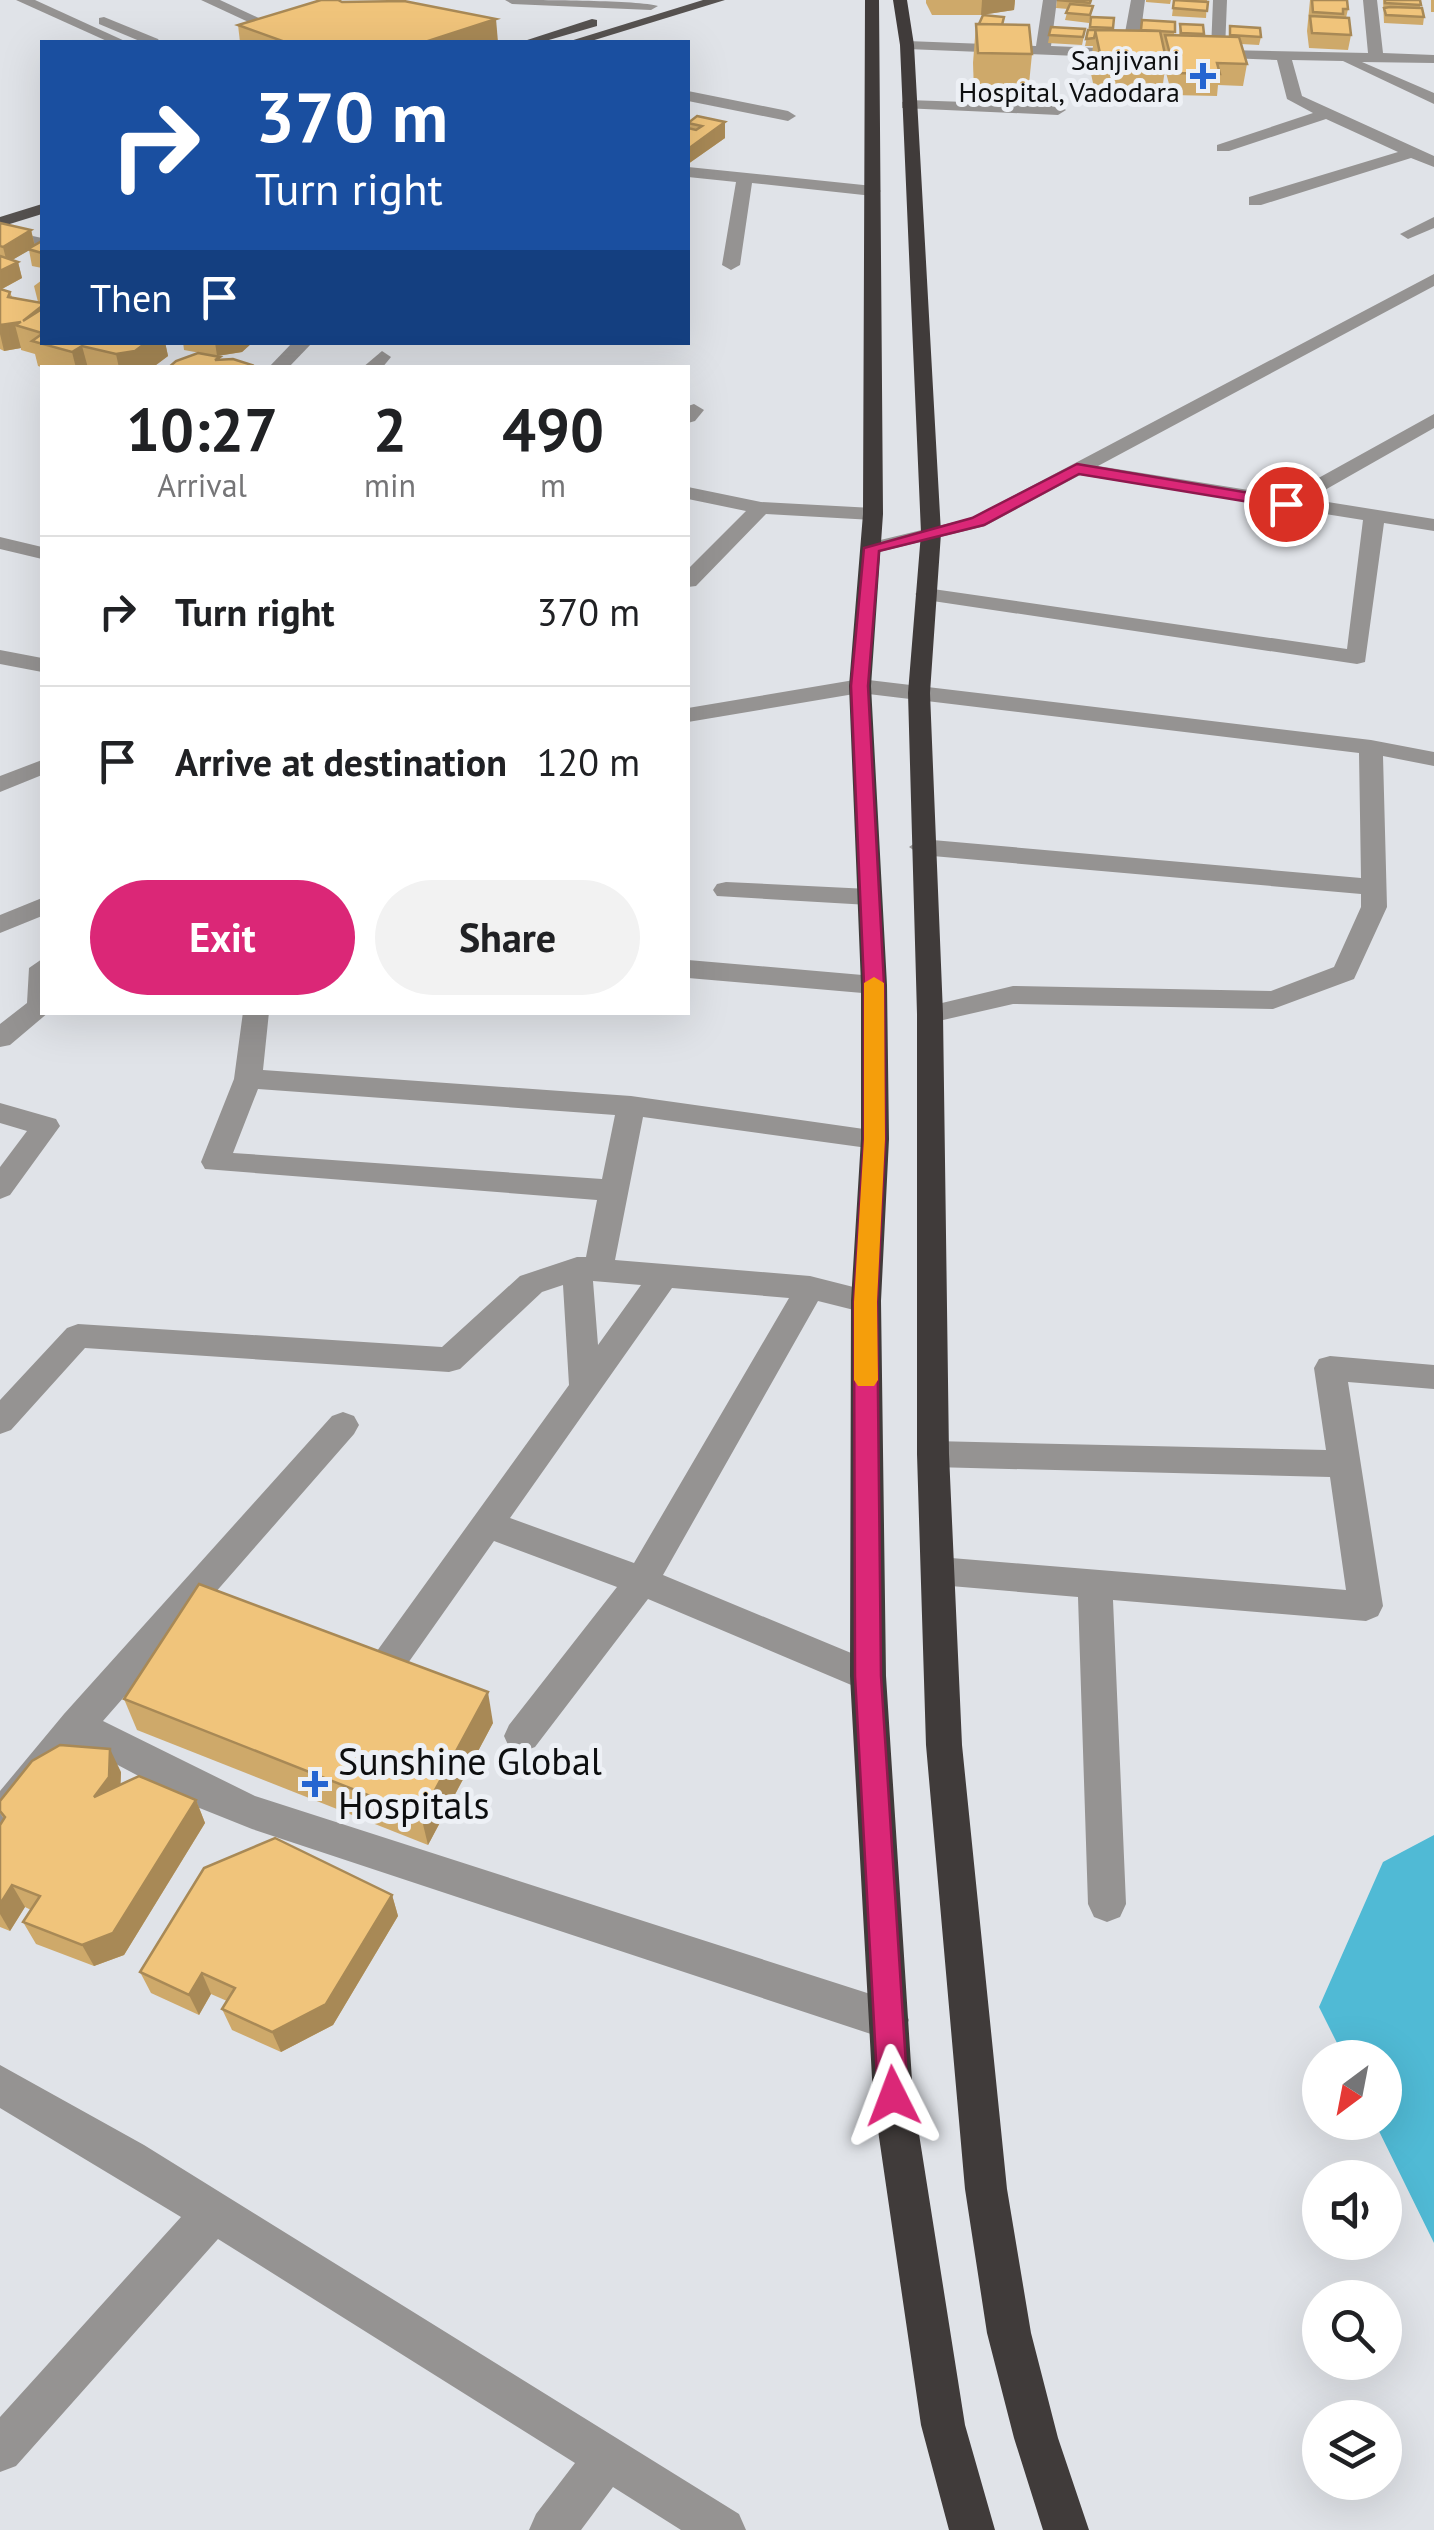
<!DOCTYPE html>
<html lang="en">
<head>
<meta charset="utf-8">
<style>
  :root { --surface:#fff; --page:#f2f2f2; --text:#202124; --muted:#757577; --line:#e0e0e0; --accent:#db2777 }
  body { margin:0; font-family:"PT Sans",sans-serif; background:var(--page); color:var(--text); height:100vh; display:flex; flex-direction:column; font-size:38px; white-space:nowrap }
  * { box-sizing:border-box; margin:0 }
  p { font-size:32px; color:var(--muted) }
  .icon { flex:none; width:55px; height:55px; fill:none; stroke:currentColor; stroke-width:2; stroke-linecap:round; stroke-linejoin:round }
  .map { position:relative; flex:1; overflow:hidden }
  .details { position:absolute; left:40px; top:365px; width:650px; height:650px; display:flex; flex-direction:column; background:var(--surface); border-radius:0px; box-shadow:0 10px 40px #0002 }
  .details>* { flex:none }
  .top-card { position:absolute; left:40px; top:40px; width:650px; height:305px; border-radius:0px; box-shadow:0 10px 40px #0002; background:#1a4fa0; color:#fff; overflow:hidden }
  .needle { width:65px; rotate:212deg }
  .fabs { position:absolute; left:1302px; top:2040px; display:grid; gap:20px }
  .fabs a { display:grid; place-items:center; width:100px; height:100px; border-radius:50%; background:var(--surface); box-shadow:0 10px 40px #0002; font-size:50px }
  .pin { position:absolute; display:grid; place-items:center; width:85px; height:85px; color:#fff; margin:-42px; border:5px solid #fff; border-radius:50%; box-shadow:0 2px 10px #0007 }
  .me { position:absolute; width:110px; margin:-55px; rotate:357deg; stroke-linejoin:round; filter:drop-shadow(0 0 8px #0008) }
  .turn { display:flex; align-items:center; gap:35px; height:210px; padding:0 50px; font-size:45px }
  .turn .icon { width:130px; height:130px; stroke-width:2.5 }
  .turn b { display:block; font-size:70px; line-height:85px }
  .then { display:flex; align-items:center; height:95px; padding:0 50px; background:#0003; gap:20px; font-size:38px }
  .eta { display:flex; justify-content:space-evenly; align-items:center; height:170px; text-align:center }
  .eta b { font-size:60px; font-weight:600; line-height:70px }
  .action { display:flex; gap:20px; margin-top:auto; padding:20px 50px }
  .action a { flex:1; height:115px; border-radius:60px; background:var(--accent); color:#fff; font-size:40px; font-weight:600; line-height:115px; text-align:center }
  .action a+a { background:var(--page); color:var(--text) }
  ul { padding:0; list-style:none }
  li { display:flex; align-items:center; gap:30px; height:150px; padding:0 50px; border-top:2px solid var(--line) }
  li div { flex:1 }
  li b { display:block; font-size:38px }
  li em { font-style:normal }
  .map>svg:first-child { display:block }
  .water { fill:#50bad5 }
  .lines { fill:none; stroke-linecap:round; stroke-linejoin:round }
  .minor { fill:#959392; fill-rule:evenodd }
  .major { fill:#565250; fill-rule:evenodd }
  .highway { fill:#403b3a; fill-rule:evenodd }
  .wall { fill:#cea96a }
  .shaded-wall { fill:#a88956 }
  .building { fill:#f0c47b; stroke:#a88956; stroke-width:2.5 }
  .route { fill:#db2777; stroke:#8e194d; stroke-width:2.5 }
  .slow { fill:#f59e0b }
  .poi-dot { fill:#2565d1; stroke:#edf0f5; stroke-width:4 }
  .labels { text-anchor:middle; stroke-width:10; stroke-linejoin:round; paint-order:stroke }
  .far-poi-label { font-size:28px; fill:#0d0e0f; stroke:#edf0f5; text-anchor:end }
  .near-poi-label { font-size:38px; fill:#0d0e0f; stroke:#edf0f5; text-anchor:start }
</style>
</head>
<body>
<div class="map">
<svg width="1434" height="2530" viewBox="0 0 1434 2530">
  <rect width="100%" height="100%" fill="#e0e3e8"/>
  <!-- water -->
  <polygon class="water" points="1434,1835 1434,2243 1375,2123 1385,2122 1385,2058 1344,2057 1319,2007 1383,1862"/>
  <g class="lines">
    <!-- minor -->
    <g class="minor">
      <polygon points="16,0 35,0 127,42 109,42"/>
      <polygon points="201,0 220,0 295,35 283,38"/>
      <path d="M 505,0 C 535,0 638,0 658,6 L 651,10 L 512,4 Z"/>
      <polygon points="1043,0 1057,0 1051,46 1122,49 1131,0 1145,0 1138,54 1128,58 907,49 900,45 907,41 1036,46"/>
      <polygon points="1213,0 1227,0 1225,50 1368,53 1363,0 1377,0 1383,53 1434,55 1434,63 1362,62 1434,93 1434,104 1343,61 1292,60 1302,96 1434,156 1434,167 1411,158 1261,205 1249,205 1249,197 1398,152 1326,119 1229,151 1217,151 1217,145 1313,113 1287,99 1277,60 1202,57 1202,51 1211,50"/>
      <polygon points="104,17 158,39 160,42 142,42 99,24 99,18"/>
      <polygon points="688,91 788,111 796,116 788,121 688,101"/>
      <polygon points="907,100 1058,105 1066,110 1058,115 902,108 902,102"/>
      <polygon points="688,167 873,186 881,191 873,196 752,183 740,265 731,270 722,265 736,182 688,177"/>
      <polygon points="1434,217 1434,228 1408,239 1400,234"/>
      <polygon points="0,229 42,238 42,248 0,239"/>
      <polygon points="1434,274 1434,286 1098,466 1286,496 1434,414 1434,428 1309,499 1434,519 1434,531 1384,523 1365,662 1357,664 926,600 915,594 926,588 1347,649 1363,520 1080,475 985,526 871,554 861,548 864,544 971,518"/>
      <polygon points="293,342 313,342 288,368 268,368"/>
      <polygon points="382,351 391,357 382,368 362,368"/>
      <polygon points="694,404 704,410 695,421 688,423 688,406"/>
      <polygon points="688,487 761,502 873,508 883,514 873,520 766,514 696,586 688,587 688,569 746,511 688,499"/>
      <polygon points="0,537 42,547 42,559 0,549"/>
      <polygon points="0,650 42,658 42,672 0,664"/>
      <polygon points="860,679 1371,740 1434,752 1434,766 1383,756 1387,907 1354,979 1273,1009 1013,1004 930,1023 921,1020 917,1014 921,1008 1013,986 1271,991 1334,967 1361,907 1361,894 921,855 909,847 921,839 1361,878 1359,753 860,693 688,722 688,708"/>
      <polygon points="42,760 42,775 0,792 0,776"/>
      <polygon points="726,882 869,889 882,897 869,905 717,896 713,890 717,884"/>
      <polygon points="42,898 42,916 0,933 0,915"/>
      <polygon points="42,959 42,1012 49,1012 10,1045 0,1047 0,1024 27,1003 29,968"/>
      <polygon points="688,960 874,976 883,979 887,985 883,991 874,994 688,978"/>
      <path d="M 243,1012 L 269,1012 L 263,1070 L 631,1096 L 885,1132 L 889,1139 L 885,1146 L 875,1149 L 643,1117 L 615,1260 L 810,1276 L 877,1293 L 881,1301 L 877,1309 L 866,1313 L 818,1301 L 663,1575 L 880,1665 L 886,1676 L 880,1687 L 868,1692 L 856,1687 L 648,1599 L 535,1747 L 522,1752 L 509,1747 L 504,1736 L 509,1725 L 617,1587 L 494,1541 L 401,1673 L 389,1677 L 377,1673 L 371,1662 L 377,1651 L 569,1385 L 563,1285 L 542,1292 L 460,1369 L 449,1372 L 85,1348 L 11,1430 L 0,1434 L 0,1400 L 67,1328 L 78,1324 L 442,1347 L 520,1276 L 577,1257 L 586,1257 L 597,1200 L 205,1169 L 201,1162 L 234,1079 ZM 258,1089 L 615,1115 L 602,1179 L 233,1153 ZM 593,1281 L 641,1285 L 598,1345 ZM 672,1288 L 789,1298 L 634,1563 L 510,1518 Z"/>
      <polygon points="0,1103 56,1119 60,1126 10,1195 0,1199 0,1167 27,1131 0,1123"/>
      <polygon points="1330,1356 1434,1365 1434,1389 1348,1382 1383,1606 1378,1616 1366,1621 1113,1600 1126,1904 1120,1917 1107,1922 1094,1917 1088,1904 1078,1597 939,1585 927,1581 922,1571 927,1561 939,1557 1346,1590 1330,1477 933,1467 922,1463 917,1454 922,1445 933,1441 1326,1450 1314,1368 1319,1359"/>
      <polygon points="343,1412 354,1416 359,1425 354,1434 103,1721 255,1796 889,2000 903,2006 909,2020 903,2034 889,2040 252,1829 197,1807 82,1746 13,1831 0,1836 0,1791 64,1714 332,1416"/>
      <polygon points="0,2065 144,2145 739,2514 746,2530 681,2530 613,2487 581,2530 529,2530 536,2514 575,2463 218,2239 16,2466 0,2472 0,2417 181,2217 0,2108"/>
    </g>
    <!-- major -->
    <g class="major">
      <polygon points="703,0 725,0 588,42 567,42"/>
      <polygon points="592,19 597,20 597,26 542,42 521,42"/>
      <polygon points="42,204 42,214 0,227 0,217"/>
    </g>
    <!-- highway -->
    <g class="highway">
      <polygon points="865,0 879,0 883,514 871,686 887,985 889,1139 881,1301 886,1676 913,2096 965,2425 995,2530 949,2530 921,2425 873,2096 850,1676 851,1301 861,1139 861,985 849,686 863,514"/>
      <polygon points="893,0 907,0 914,45 941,533 930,693 943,1014 949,1454 962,1745 1007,2189 1031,2333 1058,2438 1089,2530 1043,2530 1014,2438 987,2333 965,2189 926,1745 917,1454 917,1014 908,693 921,533 900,45"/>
    </g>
  </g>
  <!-- wall -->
  <g class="wall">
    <polygon points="926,0 1015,0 1014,10 981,15 932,15 926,3"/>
    <polygon points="1057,0 1091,0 1090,6 1093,6 1089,23 1065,20 1068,9 1056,8"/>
    <polygon points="1146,0 1171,0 1170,4 1146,2"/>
    <polygon points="1174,0 1207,0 1206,18 1172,16"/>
    <polygon points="1310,0 1347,0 1348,9 1346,18 1351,35 1348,50 1309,48 1307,31"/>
    <polygon points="1383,0 1420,0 1420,8 1424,17 1423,25 1384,23"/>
    <rect x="1431" y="0" width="3" height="12"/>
    <polygon points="342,2 498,42 240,42 238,25"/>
    <polygon points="1091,17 1114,18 1112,30 1140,31 1175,22 1174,36 1179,36 1180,24 1203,25 1203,36 1229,37 1230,26 1261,37 1259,45 1241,44 1247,64 1243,86 1218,85 1217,96 1172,95 1165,69 1161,98 1096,97 1090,69 1093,46 1085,46"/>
    <polygon points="976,24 1003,25 1032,54 1028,94 974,92 973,63"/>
    <polygon points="1051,27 1084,36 1082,45 1048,43"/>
    <polygon points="688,122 725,122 725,138 688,164"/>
    <polygon points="0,223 31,230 35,246 42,241 42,268 32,266 29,250 12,260 18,262 22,278 2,289 10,292 12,297 38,302 34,286 42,280 42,342 165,342 168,356 152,368 44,368 38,366 35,354 21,350 21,348 4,351 0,349"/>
    <polygon points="183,342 253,342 242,352 217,356 184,350"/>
    <polygon points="124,1699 493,1723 428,1845 137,1730"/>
    <polygon points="121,1772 120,1785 196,1800 205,1823 124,1955 94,1966 36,1944 23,1922 31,1910 25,1907 10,1931 0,1927 0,1825 4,1819 0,1813 0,1801"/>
    <polygon points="392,1895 398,1916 333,2025 281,2052 232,2030 222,2009 227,2001 211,1994 199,2015 151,1993 140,1972"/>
  </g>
  <!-- shaded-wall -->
  <g class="shaded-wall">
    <polygon points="982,0 1015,0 1014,10 981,15"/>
    <polygon points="496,19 498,42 425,42"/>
    <polygon points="725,122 725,138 688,164 688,149"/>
    <polygon points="31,230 35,247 7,263 3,247"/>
    <polygon points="18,262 22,278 0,290 0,271"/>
    <polygon points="21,322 15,325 21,348 4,351 0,334 0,325"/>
    <polygon points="147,342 165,342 168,356 152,368 119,368 116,354"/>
    <polygon points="215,342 253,342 242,352 217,356"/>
    <polygon points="82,346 88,368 76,368 72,352"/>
    <polygon points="488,1692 493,1723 428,1845 421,1816"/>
    <polygon points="110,1749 121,1772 120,1801 94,1797"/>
    <polygon points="196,1800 205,1823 124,1955 94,1966 82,1945"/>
    <polygon points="12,1885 25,1907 10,1931 0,1914 0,1904"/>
    <polygon points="392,1895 398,1916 333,2025 281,2052 272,2032"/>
    <polygon points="202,1973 211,1994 199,2015 189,1995"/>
  </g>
  <!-- building -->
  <g class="building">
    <polygon points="321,0 338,0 342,2 404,1 496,19 425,42 285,42 238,25"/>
    <polygon points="1057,0 1091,0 1090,3"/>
    <polygon points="1174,0 1208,2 1207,11 1173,8"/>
    <polygon points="1312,0 1347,0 1348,9 1343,9 1343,14 1313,12"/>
    <polygon points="1385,0 1420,0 1421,5 1385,3"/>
    <polygon points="1070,4 1093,6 1090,15 1066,13"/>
    <polygon points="1390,7 1422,8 1424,17 1386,15 1384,8"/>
    <polygon points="983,15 1004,17 1002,25 979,24"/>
    <polygon points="1310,16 1349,18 1351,35 1312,33"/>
    <polygon points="1091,17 1114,18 1113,28 1090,27"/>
    <polygon points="1142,20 1175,22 1175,32 1141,30"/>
    <polygon points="976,24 1029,25 1032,54 978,53"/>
    <polygon points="1180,24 1203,25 1204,34 1181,33"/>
    <polygon points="1230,26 1260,28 1261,37 1230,35"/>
    <polygon points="1051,27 1085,29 1083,37 1049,35"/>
    <polygon points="1088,30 1096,30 1094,38 1086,39"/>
    <polygon points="1095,30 1160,31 1166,59 1101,58"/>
    <polygon points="1165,35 1239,37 1247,64 1217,63 1220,74 1175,73"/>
    <polygon points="697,116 725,122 688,149 688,128 696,130 702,126 688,123"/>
    <polygon points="0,223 31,230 3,247 0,246"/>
    <polygon points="42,241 42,253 28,249"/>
    <polygon points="0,256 18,262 0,271"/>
    <polygon points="0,289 10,292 8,297 42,303 42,306 23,321 42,309 42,333 15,325 21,322 0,325"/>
    <polygon points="42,334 42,342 147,342 135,351 116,354 82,346 72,352 32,341"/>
    <polygon points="198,353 220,357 215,360 233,359 252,365 249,368 168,368 176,361"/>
    <polygon points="199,1584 488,1692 421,1816 124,1699"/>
    <polygon points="60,1745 110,1749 109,1777 94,1797 139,1776 196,1800 113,1933 82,1945 23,1922 40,1896 12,1885 0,1904 0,1825 5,1817 0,1811 0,1801 32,1761"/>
    <polygon points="275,1838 392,1895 326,2004 272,2032 222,2009 235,1988 202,1973 189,1995 140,1972 204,1868"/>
  </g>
  <!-- route -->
  <polygon class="route" points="1077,464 1286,499 1294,504 1286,508 1079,474 984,525 879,551 868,686 884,984 885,1139 877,1302 881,1676 908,2096 904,2107 893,2111 882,2107 878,2096 855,1676 854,1302 864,1139 864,984 851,686 864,548 972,518"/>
  <!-- slow -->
  <polygon class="slow" points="874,977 884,983 885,1139 877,1302 878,1380 874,1386 858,1386 854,1380 854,1302 864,1139 864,983"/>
  <!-- markers -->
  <g class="poi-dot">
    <path d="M1198 61h10v10h10v10h-10v10h-10v-10h-10v-10h10z"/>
    <path d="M310 1769h10v10h10v10h-10v10h-10v-10h-10v-10h10z"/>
  </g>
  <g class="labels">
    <!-- far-poi labels -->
    <g class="far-poi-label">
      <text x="1180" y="70">Sanjivani<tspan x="1180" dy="32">Hospital, Vadodara</tspan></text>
    </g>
    <!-- near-poi labels -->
    <g class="near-poi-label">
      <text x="338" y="1775">Sunshine Global<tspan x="338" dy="44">Hospitals</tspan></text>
    </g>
  </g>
</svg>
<div class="fabs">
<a><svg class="needle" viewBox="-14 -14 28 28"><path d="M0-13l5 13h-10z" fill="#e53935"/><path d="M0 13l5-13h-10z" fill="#757577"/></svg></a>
<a><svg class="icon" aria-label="sound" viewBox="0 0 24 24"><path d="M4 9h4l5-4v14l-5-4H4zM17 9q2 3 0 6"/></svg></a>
<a><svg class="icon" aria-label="search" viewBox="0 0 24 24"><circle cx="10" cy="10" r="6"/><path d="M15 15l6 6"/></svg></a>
<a><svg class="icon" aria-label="layers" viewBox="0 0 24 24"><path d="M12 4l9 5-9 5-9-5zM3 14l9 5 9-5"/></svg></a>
</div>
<div class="pin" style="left:1286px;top:504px;background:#d93025"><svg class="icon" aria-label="arrive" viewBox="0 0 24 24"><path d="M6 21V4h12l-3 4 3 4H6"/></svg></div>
<svg class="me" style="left:893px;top:2096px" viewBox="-20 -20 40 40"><path d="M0-17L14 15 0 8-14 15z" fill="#db2777" stroke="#fff" stroke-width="4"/></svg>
<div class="top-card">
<div class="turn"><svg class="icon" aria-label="right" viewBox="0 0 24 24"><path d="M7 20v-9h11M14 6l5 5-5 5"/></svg><div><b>370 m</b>Turn right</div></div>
<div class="then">Then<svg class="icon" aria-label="arrive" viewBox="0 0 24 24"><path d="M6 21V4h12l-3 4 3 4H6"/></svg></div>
</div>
<section class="details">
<div class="eta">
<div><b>10:27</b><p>Arrival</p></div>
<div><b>2</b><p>min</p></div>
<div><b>490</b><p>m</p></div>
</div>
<ul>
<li><svg class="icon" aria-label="right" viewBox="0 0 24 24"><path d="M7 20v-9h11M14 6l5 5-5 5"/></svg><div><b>Turn right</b></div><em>370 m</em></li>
<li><svg class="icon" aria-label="arrive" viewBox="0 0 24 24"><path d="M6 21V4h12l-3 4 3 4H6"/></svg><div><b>Arrive at destination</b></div><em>120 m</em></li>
</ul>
<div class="action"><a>Exit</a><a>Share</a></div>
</section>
</div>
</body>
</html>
